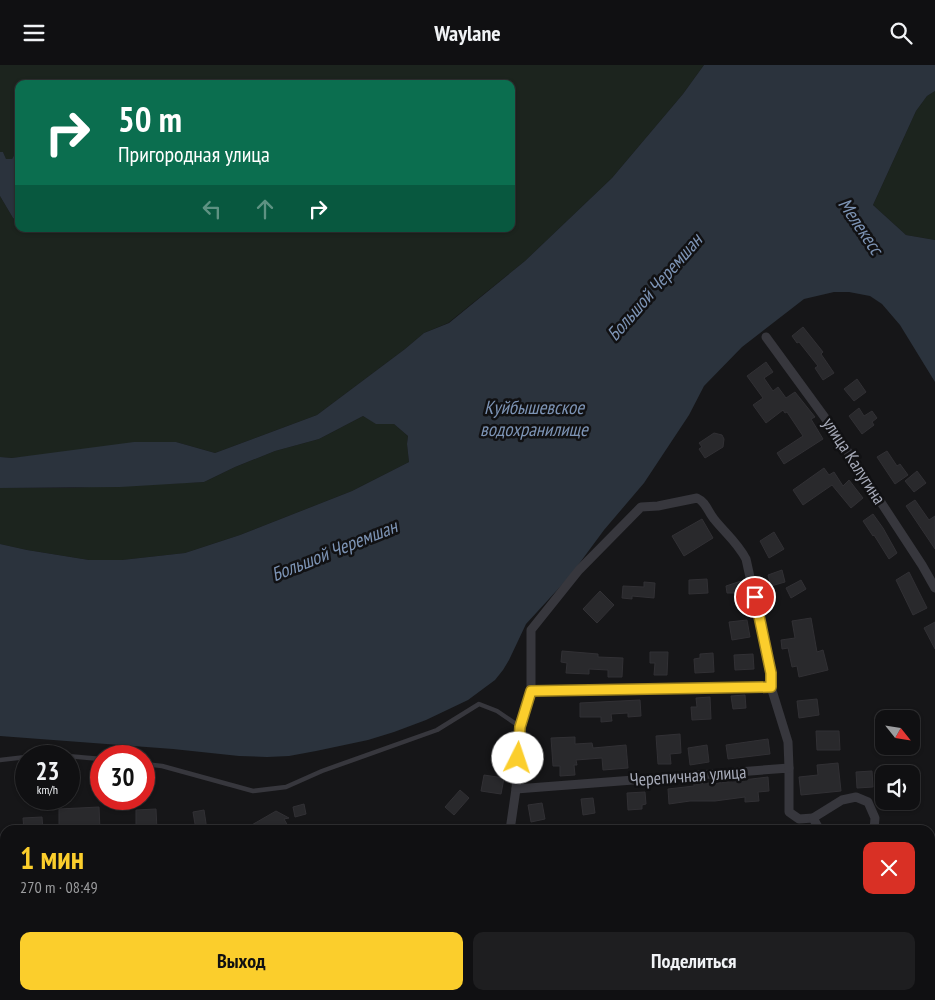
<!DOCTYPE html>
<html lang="ru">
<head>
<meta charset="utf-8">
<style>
  :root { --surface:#101012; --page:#1e1e20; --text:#f1f3f6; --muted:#9c9d9f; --line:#303032; --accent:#fbce2c }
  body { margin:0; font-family:"PT Sans Narrow",sans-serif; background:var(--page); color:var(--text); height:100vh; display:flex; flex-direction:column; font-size:19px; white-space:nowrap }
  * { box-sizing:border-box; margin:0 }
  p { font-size:16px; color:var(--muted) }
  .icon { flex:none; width:28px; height:28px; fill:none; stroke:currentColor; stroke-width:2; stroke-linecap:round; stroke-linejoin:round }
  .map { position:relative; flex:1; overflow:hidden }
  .panel { position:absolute; left:0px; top:760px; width:935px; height:175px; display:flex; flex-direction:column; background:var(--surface); border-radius:15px 15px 0 0; box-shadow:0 1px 4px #0004,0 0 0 1px var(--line) }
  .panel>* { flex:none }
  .top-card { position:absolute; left:15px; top:15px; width:500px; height:152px; border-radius:10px; box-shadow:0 1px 4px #0004,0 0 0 1px var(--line); background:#0b6e4f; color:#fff; overflow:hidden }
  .needle { width:32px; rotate:120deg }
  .buttons { position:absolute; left:875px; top:645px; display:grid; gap:10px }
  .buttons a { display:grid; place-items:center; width:45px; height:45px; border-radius:10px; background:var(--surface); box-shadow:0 1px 4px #0004,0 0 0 1px var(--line); font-size:25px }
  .speed { position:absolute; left:15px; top:680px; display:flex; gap:10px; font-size:25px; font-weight:700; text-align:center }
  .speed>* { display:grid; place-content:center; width:65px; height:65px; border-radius:50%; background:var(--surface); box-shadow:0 1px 4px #0004,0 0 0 1px var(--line); line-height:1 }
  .speed small { font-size:12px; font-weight:400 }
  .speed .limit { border:8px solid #d22; background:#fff; color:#111 }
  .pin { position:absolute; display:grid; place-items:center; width:42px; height:42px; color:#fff; margin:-21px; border:2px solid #fff; border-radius:50%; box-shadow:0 1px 5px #0007 }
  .me { position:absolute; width:55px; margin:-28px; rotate:4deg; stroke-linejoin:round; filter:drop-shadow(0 0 4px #0008) }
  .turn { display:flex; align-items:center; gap:18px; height:105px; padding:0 20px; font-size:22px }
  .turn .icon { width:65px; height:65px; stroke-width:2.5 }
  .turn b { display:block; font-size:35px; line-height:42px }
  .lanes { display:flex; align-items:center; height:48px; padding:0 20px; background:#0003; justify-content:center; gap:25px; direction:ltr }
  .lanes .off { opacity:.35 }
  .round { display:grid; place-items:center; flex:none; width:52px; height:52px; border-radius:10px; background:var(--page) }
  .headline { display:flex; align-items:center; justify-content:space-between; height:85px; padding:0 20px }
  h1 { font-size:30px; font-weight:600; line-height:38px; color:var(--accent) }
  .action { display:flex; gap:10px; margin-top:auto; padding:10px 20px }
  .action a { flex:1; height:58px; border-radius:10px; background:var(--accent); color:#111; font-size:20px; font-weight:600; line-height:58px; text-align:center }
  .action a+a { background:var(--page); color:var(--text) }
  header { display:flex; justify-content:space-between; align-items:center; height:65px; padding:0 20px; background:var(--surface); font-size:22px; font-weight:600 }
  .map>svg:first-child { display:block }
  .green { fill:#1c241e }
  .water { fill:#2b333d }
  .building { fill:#29292c; stroke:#313034 }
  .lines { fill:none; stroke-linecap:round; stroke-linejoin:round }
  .service { stroke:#37373d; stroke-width:4.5 }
  .minor { stroke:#37373d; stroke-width:9 }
  .route-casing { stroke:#a3861d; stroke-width:12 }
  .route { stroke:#fbce2c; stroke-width:9 }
  .labels { text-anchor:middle; stroke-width:5; stroke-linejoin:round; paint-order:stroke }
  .street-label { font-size:18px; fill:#a7abb9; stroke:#111113 }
  .water-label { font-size:19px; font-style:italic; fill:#7d94b5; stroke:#111113 }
</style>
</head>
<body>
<header><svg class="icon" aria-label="menu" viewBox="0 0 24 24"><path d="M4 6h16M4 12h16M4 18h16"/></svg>Waylane<svg class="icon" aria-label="search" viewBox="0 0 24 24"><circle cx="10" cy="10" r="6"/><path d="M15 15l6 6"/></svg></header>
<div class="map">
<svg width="935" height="935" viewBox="0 0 935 935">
  <rect width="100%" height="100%" fill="#161618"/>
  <!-- green -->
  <g class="green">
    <polygon points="0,0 704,0 683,29 612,113 525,196 448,258 424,268 405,284 317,350 215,388 176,377 12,393 0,392 0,131 13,153 19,157 19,164 31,164 51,168 60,164 511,164 511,19 19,19 19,84 12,94 6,95 3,87 0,87"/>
    <polygon points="935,26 935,175 906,170 873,140 916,46 927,31"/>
    <polygon points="363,351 376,358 394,359 408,371 407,379 409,397 352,426 240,470 185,488 122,495 89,495 27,485 0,479 0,423 68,423 204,417 235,402 275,386 319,374"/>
  </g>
  <!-- water -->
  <g class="water">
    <polygon points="704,0 935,0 935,26 927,31 916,46 873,140 906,170 935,175 935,317 900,260 882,239 870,231 849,227 834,227 804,234 742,282 704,321 689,350 644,418 604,465 570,511 526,559 509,595 503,605 495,615 468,635 426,655 394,667 368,675 316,686 289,691 267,692 239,691 173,684 0,671 0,479 27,485 89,495 122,495 185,488 240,470 352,426 409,397 407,379 408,371 394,359 376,359 363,351 319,374 275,386 235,402 204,417 120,422 0,423 0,392 12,393 134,377 176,377 215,388 317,350 405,284 424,268 449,258 525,196 612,113 683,29"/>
    <polygon points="18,84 19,84 19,157 13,153 0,131 0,87 3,87 6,94 12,94"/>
  </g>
  <!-- building -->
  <g class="building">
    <polygon points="803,262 823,287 821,289 834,308 823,315 815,303 818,301 799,277 797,278 792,271"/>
    <polygon points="766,297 773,307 764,313 773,326 778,322 786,333 795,327 815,352 811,354 823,374 784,399 777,388 803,371 787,347 785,348 783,345 766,358 753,340 763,333 747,311"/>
    <polygon points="857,314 866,327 854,336 844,324"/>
    <polygon points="859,343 864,351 872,346 877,353 872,357 874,360 862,369 849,351"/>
    <polygon points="714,368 722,370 724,374 723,382 705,393 699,384 702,382 699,378"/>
    <polygon points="887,386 897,401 900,399 908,410 895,419 877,392"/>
    <polygon points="824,403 829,410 834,407 843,421 849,415 863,433 851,443 832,420 803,440 793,425"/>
    <polygon points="917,406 926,418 914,427 905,416"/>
    <polygon points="915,435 929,455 935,451 935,484 906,441"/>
    <polygon points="873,449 883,463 897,488 889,494 874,470 873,471 863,456"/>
    <polygon points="702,454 713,473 684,491 672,471"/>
    <polygon points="774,467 784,484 769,493 760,476"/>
    <polygon points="782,505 785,517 771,521 768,510"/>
    <polygon points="909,507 927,543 913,550 896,515"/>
    <polygon points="707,514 708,528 689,529 689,515"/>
    <polygon points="801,515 806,524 791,533 786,523"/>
    <polygon points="741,516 741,528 727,528 726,521"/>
    <polygon points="644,517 655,518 654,533 632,531 632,534 622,533 623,521 644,522"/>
    <polygon points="600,526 614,540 597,558 583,544"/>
    <polygon points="811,553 817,587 823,585 828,605 799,612 797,601 792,602 788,583 782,584 781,575 795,573 792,556"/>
    <polygon points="747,555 750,572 732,575 729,557"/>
    <polygon points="935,557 935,584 924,563"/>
    <polygon points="562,586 598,589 598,592 623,593 622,612 608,612 608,605 589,604 589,609 566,608 567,598 561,597"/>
    <polygon points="650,587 668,587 667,610 654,610 655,598 650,598"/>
    <polygon points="713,588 714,607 695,608 694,594 700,593 700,589"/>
    <polygon points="753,589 754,604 735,605 734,590"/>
    <polygon points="745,630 746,643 733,644 731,631"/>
    <polygon points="710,632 711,654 692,655 691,642 697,642 696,633"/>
    <polygon points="817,634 819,650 799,653 797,636"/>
    <polygon points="640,635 641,651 628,652 628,648 611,649 612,656 601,657 601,652 580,652 580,638"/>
    <polygon points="816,666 839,666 840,685 817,685"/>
    <polygon points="680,669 681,688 670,689 671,699 658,699 656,671"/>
    <polygon points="575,672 575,679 592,678 593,683 626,680 628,703 603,705 602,693 576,695 577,700 574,700 575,710 560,711 560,701 553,701 551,673"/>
    <polygon points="768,674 770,689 728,694 726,680"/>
    <polygon points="707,680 709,697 690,700 688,683"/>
    <polygon points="838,698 841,726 801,730 799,712 818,710 817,700"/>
    <polygon points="872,706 873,722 857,723 856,707"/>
    <polygon points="484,710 504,713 501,729 481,726"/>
    <polygon points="768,712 769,726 758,727 759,736 745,737 745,732 715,736 690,736 669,739 668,724 694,721 694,719 710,718 710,719"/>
    <polygon points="460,725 469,733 454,750 445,742"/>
    <polygon points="645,727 646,739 642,740 642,744 628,745 627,728"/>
    <polygon points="593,733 595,748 583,750 581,734"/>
    <polygon points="542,738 545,754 531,757 528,740"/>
    <polygon points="304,739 306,749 295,752 293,742"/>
    <polygon points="99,742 100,765 59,765 59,744"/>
    <polygon points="156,744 157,765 136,765 136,745"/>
    <polygon points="204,745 207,765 196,765 193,747"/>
    <polygon points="276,746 289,753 284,754 288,761 281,765 243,765"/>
    <polygon points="42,752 43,765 24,765 23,753"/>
  </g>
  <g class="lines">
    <!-- service -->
    <g class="service">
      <polyline points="31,691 56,690 101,694"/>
      <polyline points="0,695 26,692"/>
      <polyline points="144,699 162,701 253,726 286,722 322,706 437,665 479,639 497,646 519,661"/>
      <polyline points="0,836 5,836"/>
    </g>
    <!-- minor -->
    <g class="minor">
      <polyline points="766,272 831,361 922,500 935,523"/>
      <polyline points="531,626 771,622"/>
      <polyline points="516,724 789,703 789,747 799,754 813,753"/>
      <path d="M 510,765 L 516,724 L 520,661 L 531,626 L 531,565 L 579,505 L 641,442 L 658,441 L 697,433 C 706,437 708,447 714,454 C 726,469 737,477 746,494 L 771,608 L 771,622 L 788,677 L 789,703"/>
      <polyline points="817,765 818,762 813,753 842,735 856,732 868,737 875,753 874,765"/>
      <polyline points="0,918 5,918"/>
      <polyline points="930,919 935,919"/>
      <polyline points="272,930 279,935"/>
      <polyline points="365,935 370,930"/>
      <polyline points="492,935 493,930"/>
      <polyline points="859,935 861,930"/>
    </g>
  </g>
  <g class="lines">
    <!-- route casing -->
    <g class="route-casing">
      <polyline id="route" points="518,693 520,662 531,626 771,622 771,608 755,532"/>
    </g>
    <!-- route -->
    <use href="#route" class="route"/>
  </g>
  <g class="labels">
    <!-- street labels -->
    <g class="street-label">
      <text transform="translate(854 396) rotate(57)" y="6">улица Калугина</text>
      <text transform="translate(688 711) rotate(-4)" y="6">Черепичная улица</text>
    </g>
    <!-- water labels -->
    <g class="water-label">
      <text transform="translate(861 161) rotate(56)" y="7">Мелекесс</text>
      <text transform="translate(654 222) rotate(-49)" y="7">Большой Черемшан</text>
      <text x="534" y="349">Куйбышевское<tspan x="534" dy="22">водохранилище</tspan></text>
      <text transform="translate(334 485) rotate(-22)" y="7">Большой Черемшан</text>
    </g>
  </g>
</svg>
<div class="buttons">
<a><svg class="needle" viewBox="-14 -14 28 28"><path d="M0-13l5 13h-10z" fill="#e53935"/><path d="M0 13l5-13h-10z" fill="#9c9d9f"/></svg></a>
<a><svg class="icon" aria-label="sound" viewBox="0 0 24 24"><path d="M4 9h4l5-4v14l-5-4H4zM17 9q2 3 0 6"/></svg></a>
</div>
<div class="speed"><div>23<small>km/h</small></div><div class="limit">30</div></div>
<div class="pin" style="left:755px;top:532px;background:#d93025"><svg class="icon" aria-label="arrive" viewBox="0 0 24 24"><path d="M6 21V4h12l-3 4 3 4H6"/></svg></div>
<svg class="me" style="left:518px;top:693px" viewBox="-20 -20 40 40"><circle r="19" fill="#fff"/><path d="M0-13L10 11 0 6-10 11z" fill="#fbce2c"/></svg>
<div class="top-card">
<div class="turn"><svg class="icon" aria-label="right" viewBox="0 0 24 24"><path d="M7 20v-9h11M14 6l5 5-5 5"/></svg><div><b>50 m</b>Пригородная улица</div></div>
<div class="lanes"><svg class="icon off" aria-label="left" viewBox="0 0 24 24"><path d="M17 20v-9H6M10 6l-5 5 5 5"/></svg><svg class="icon off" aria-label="ahead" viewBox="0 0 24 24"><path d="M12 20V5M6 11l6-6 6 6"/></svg><svg class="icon" aria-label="right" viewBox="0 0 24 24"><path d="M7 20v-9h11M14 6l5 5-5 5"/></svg></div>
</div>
<section class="panel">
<div class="headline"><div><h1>1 мин</h1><p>270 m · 08:49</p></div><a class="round" style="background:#d93025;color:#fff"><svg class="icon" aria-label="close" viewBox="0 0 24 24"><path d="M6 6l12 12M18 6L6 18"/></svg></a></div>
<div class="action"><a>Выход</a><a>Поделиться</a></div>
</section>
</div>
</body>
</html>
